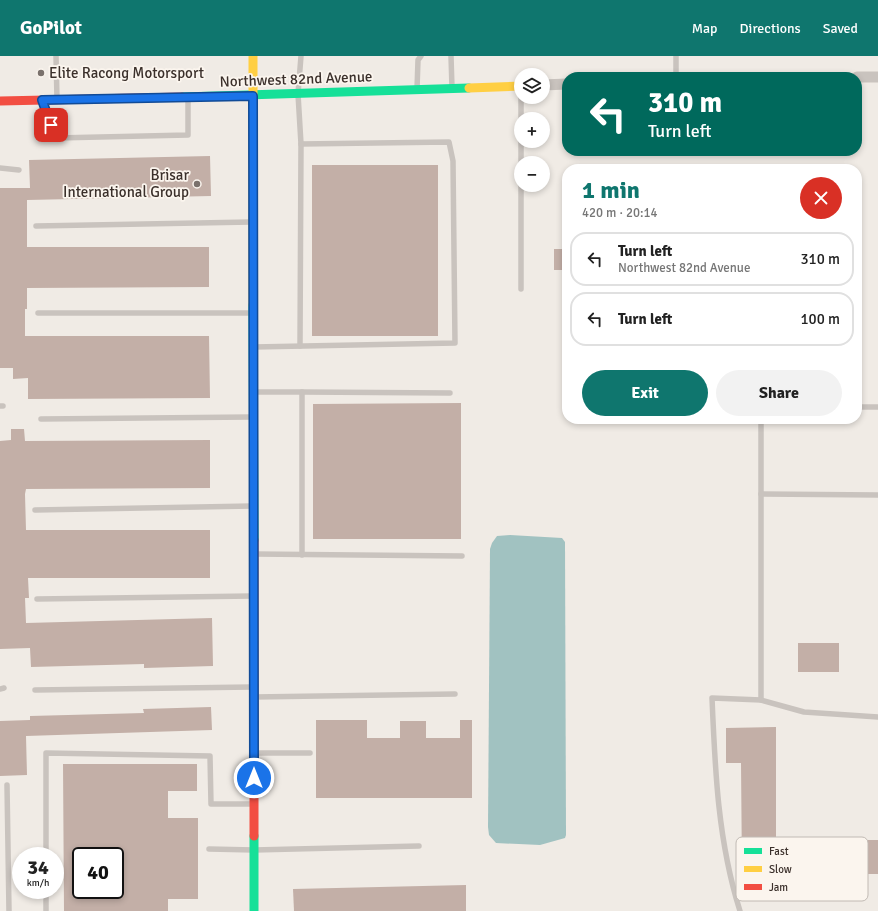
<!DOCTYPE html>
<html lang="en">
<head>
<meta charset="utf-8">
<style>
  :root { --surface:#fff; --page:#f2f2f2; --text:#222; --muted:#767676; --line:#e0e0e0; --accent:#0f766e }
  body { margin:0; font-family:Signika,sans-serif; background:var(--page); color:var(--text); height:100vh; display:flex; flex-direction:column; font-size:15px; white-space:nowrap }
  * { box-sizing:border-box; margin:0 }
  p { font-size:13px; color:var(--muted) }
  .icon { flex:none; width:22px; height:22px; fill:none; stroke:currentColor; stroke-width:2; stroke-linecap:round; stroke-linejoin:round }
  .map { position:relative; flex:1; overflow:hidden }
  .details { position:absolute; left:562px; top:108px; width:300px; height:260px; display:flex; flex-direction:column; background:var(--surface); border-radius:16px; box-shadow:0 2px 6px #0003 }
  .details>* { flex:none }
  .guide { position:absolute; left:562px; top:16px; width:300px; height:84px; border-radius:16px; box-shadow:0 2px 6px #0003; background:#00695c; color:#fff; overflow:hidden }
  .tools { position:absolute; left:514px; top:12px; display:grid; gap:8px }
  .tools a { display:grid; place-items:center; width:36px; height:36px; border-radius:50%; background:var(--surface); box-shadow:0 2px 6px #0003; font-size:20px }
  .speed { position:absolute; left:12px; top:791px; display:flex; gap:8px; font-size:20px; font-weight:700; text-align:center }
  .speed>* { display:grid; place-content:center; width:52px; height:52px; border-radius:50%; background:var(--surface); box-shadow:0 2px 6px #0003; line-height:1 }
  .speed small { font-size:10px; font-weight:400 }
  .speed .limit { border:2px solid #111; border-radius:6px; background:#fff; color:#111 }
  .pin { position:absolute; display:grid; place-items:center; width:34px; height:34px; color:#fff; margin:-17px; border-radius:8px; box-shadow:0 2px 6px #0006 }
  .me { position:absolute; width:44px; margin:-22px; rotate:0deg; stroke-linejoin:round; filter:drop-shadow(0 0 3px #0008) }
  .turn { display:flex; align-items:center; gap:14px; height:84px; padding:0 20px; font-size:18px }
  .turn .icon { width:52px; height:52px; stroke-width:2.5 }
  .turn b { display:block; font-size:28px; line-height:34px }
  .round { display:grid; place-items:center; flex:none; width:42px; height:42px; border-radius:21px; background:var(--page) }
  .summary { display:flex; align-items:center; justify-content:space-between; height:68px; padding:0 20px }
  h1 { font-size:24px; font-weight:700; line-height:30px; color:var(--accent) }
  .action { display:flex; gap:8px; margin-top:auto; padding:8px 20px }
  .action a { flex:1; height:46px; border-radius:24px; background:var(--accent); color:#fff; font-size:16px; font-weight:700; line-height:46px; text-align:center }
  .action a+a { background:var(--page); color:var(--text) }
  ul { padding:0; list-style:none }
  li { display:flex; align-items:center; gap:12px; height:54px; margin:0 8px 6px; padding:0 12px; border:2px solid var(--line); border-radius:16px }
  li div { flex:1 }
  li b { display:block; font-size:15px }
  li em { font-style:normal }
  header { display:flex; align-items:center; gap:24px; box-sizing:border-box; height:56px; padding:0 20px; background:var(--accent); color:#fff }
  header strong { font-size:19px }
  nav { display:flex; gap:22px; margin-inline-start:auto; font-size:14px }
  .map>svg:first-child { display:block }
  .water { fill:#a1c2c1 }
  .building { fill:#c3afa7; fill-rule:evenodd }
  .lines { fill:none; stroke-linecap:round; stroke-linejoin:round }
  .lane { stroke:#c9c3be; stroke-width:5.5 }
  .street { stroke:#c9c3be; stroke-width:11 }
  .fast { stroke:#16e098; stroke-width:9 }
  .slow { stroke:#ffcf43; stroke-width:9 }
  .jam { stroke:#f24e42; stroke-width:9 }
  .route-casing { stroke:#114b97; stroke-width:10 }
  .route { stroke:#1a73e8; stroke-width:7 }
  .poi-dot { fill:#7a716c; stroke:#fbf5ee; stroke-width:1.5 }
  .labels { text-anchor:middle; stroke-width:3.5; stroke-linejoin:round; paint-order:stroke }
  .poi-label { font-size:15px; fill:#3b302b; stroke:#fbf5ee; text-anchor:start }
  .street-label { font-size:15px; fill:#3b302b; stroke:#fbf5ee }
  .key { fill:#fbf5ee; stroke:#c1bab4; stroke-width:1 }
  .key-label { font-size:11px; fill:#3b302b }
</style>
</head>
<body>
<header>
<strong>GoPilot</strong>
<nav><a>Map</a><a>Directions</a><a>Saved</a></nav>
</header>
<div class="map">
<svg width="878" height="855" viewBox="0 0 878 855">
  <rect width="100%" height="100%" fill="#f0ebe5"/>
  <!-- water -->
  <polygon class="water" points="510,479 562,482 565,486 566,779 565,782 540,789 496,787 489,779 488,771 490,493 492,487 497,480"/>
  <!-- building -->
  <g class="building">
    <polygon points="210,100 211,140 27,144 27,191 209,191 209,231 27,232 27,253 25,253 25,280 209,280 210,342 28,343 28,322 13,323 13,312 0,312 0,132 30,132 29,104"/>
    <rect x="312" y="109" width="126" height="171"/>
    <rect x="554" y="193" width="13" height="21"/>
    <polygon points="461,347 461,483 313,483 313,348"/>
    <polygon points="11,373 24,373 25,385 210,384 210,432 26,433 25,438 26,474 210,474 210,522 28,522 29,542 25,542 26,567 212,562 213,610 144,612 144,608 31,611 30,592 0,593 0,385 11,384"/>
    <rect x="798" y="587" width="41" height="29"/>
    <polygon points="211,651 212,674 26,680 27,719 0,720 0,665 30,664 30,660 144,657 143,653"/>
    <polygon points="316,664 367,664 367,682 400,682 400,665 426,665 426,682 460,682 460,664 472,664 472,742 316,742"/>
    <polygon points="776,671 776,784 878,784 878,818 742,818 741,707 726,707 726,672"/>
    <path d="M 63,708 L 197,708 L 197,735 L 168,735 L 168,762 L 198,762 L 198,843 L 168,843 L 168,855 L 64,855 ZM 81,800 L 115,800 L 115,834 L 81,834 Z"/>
    <polygon points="466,829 466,855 294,855 293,833"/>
  </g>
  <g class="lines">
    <!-- lane -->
    <g class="lane">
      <polyline points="56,0 57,43"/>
      <polyline points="451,0 452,32"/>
      <polyline points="676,0 676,21"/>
      <polyline points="417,33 418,4 421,0"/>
      <polyline points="42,46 56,82 188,79 188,43"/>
      <polyline points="521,63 521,41"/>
      <polyline points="521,107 521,85"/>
      <polyline points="0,112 19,114"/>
      <polyline points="36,170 251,166"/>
      <polyline points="521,233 521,129"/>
      <polyline points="38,257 251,257"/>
      <polyline points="300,290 301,88"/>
      <polyline points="254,291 455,287 453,105 449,86 301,88 298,38 301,0"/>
      <polyline points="255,336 302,336 302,499"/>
      <polyline points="302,336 450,337"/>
      <polyline points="0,350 3,350"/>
      <polyline points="857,351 878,351"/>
      <polyline points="41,363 251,361"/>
      <polyline points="761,363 761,644"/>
      <polyline points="761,438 878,439"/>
      <polyline points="35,454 252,450"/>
      <polyline points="254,498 462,500"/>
      <polyline points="37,543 252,540"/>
      <polyline points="0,633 4,632"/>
      <polyline points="35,634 252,631"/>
      <polyline points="254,641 455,638"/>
      <polyline points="254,697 310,697"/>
      <polyline points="7,729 9,855"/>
      <polyline points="209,793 254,794 419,790"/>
      <polyline points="46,800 46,697 210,700 211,748 252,748"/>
      <polyline points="46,855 46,834"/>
      <path d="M 740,855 C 718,786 715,714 712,642 L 761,644 L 804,656 L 878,661"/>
    </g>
    <!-- street -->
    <g class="street">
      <polyline points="857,21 878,21"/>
      <polyline points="543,29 567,28"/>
    </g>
    <!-- fast -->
    <g class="fast">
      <polyline points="182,41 469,32"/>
      <polyline points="253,249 254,484"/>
      <polyline points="254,780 254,855"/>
    </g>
    <!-- slow -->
    <g class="slow">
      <polyline points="253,0 253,249"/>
      <polyline points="469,32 521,30"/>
    </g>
    <!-- jam -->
    <g class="jam">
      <polyline points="0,45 182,41"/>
      <polyline points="254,484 254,780"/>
    </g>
  </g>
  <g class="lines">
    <!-- route casing -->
    <g class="route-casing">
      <polyline id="route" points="51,69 42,44 253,40 254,722"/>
    </g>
    <!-- route -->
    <use href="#route" class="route"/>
  </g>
  <!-- markers -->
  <g class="poi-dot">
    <circle cx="41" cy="17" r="4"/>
    <circle cx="197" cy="128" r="4"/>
  </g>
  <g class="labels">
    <!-- poi labels -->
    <g class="poi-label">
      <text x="49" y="22">Elite Racong Motorsport</text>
      <text x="189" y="124" text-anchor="end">Brisar<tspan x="189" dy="17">International Group</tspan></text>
    </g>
    <!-- street labels -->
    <g class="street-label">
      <text transform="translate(296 23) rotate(-2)" y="5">Northwest 82nd Avenue</text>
    </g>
  </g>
  <!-- legend -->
  <rect x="736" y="781" width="132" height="64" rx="6" class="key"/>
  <rect x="744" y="792" width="18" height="6" fill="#16e098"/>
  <rect x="744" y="810" width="18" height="6" fill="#ffcf43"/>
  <rect x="744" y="828" width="18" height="6" fill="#f24e42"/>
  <g class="key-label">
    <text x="769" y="799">Fast</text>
    <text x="769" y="817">Slow</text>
    <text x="769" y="835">Jam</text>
  </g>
</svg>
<div class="tools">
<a><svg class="icon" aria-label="layers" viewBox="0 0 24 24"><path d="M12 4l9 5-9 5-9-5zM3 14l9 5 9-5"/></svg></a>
<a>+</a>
<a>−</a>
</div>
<div class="speed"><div>34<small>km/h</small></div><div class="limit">40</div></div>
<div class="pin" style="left:51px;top:69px;background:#d93025"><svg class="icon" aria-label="arrive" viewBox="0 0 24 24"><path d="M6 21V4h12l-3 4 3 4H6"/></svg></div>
<svg class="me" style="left:254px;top:722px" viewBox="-20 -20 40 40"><circle r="17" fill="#1a73e8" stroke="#fff" stroke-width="3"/><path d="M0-11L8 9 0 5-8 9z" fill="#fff"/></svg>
<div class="guide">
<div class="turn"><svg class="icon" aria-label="left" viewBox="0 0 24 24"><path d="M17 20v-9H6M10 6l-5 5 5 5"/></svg><div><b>310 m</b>Turn left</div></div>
</div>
<section class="details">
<div class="summary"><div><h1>1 min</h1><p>420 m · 20:14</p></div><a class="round" style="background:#d93025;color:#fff"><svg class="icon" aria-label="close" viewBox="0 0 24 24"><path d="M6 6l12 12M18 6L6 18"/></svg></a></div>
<ul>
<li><svg class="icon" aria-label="left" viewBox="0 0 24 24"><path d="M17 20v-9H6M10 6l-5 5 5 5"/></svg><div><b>Turn left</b><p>Northwest 82nd Avenue</p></div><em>310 m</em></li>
<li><svg class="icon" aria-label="left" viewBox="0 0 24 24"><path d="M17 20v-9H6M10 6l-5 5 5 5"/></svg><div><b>Turn left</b></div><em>100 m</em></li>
</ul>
<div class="action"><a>Exit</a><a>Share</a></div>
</section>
</div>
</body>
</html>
